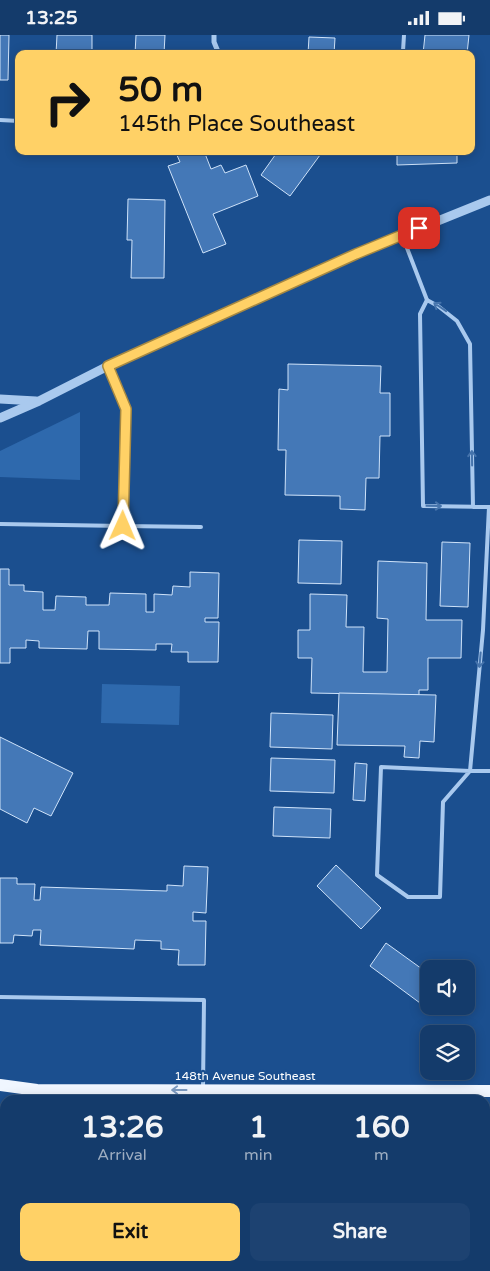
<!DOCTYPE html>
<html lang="en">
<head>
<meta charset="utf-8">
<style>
  :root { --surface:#143b6b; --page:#1d4271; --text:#f1f3f6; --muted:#9dadc1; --line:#33557e; --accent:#ffd166 }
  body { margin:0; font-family:"Varela Round",sans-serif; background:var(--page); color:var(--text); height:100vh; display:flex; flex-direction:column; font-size:19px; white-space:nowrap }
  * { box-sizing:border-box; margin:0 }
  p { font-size:16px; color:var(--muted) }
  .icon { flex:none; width:28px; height:28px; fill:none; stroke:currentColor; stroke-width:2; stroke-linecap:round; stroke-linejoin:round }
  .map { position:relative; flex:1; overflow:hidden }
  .details { position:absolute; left:0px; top:1060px; width:490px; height:176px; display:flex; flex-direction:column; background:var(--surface); border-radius:15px 15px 0 0; box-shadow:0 2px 12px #0003,0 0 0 1px var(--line) }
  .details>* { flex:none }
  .top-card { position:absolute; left:15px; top:15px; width:460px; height:105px; border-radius:10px; box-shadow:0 2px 12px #0003,0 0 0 1px var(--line); background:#ffd166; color:#111; overflow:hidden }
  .controls { position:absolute; left:420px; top:925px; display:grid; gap:10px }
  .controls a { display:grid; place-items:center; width:55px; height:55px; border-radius:10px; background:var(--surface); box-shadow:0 2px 12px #0003,0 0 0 1px var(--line); font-size:25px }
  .pin { position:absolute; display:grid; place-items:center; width:42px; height:42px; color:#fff; margin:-21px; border-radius:10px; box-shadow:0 2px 8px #0006 }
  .me { position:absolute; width:55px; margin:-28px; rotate:1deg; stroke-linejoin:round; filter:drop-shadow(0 0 4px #0008) }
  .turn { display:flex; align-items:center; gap:18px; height:105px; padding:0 20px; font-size:22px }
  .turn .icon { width:65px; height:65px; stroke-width:2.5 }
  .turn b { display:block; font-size:35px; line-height:42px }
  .eta { display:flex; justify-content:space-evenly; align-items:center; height:85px; text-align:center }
  .eta b { font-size:30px; font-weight:800; line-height:35px }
  .action { display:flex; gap:10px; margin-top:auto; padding:10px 20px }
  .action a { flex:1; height:58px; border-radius:10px; background:var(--accent); color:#111; font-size:20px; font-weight:800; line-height:58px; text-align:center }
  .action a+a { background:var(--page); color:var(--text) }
  .status { display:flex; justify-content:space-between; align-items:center; height:35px; padding:0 25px; background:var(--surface); direction:ltr }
  .status svg { height:14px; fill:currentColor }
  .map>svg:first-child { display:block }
  .green { fill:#2e69ad }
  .building { fill:#4478b7; stroke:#cfe3fa }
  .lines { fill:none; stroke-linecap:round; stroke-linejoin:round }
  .path { stroke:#a9c9ee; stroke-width:3; stroke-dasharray:2.5 4; stroke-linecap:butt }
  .service { stroke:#a9c9ee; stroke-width:4 }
  .minor { stroke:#a9c9ee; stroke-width:5 }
  .tertiary { stroke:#a9c9ee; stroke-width:9 }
  .primary { stroke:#f0f6ff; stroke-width:12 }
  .oneway { stroke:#4674ac }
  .oneway2 { stroke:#7b9ac1 }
  .route-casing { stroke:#a68842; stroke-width:12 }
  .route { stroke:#ffd166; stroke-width:9 }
  .labels { text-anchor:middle; stroke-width:4.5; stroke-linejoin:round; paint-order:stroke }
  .street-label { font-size:12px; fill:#fff; stroke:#1b4f8f }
</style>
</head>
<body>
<div class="status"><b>13:25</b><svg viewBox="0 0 49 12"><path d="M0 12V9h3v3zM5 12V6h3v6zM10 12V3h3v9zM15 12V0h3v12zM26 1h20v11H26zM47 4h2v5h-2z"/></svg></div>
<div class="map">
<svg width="490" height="1236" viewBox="0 0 490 1236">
  <rect width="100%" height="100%" fill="#1b4f8f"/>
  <!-- green -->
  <g class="green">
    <polygon points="80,377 80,445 0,442 0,416"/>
    <polygon points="102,649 180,651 179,690 101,688"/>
    <polygon points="0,1119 5,1119 5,1231 485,1231 485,1130 490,1130 490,1236 0,1236"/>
  </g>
  <!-- building -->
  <g class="building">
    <polygon points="0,0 9,0 8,45 0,45"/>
    <polygon points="57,0 92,0 92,19 56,19"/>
    <polygon points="136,0 165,0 164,19 135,19"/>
    <polygon points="425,0 469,0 467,19 423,19"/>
    <polygon points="309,2 335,3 334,19 308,19"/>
    <polygon points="180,116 204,116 211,134 221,130 225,138 246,130 258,161 213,179 226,209 203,218 168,131 180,127 176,118"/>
    <polygon points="278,116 323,116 290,161 261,140"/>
    <polygon points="397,116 457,116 457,128 397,130"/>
    <polygon points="128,164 165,165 164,243 131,243 132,205 127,205"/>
    <polygon points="288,329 381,331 380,358 390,358 390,401 380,401 379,443 366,443 365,475 340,474 340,461 285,460 286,415 278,415 279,354 288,355"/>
    <polygon points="299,505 342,506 341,549 298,548"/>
    <polygon points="442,507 470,508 468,572 440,571"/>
    <polygon points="378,526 427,528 426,585 462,585 461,623 428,623 428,655 419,655 419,660 311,658 312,623 298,623 298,595 310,595 310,559 347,560 346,592 364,592 363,637 387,637 388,584 377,583"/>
    <polygon points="0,534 9,534 9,550 24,550 24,556 43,557 43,575 55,575 56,561 86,562 86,570 109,570 110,558 146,559 146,577 154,577 154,559 172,560 173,551 190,552 190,537 219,538 218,583 205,583 205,587 219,587 218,627 188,627 188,617 171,617 172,609 156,609 156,615 99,614 99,596 88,596 87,614 39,613 39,606 26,605 26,613 10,613 10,628 0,628"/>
    <polygon points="339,658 436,660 434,707 420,706 419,723 404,722 405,711 337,710"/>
    <polygon points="271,678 333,680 332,714 270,712"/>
    <polygon points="0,702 73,738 51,781 34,773 27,788 0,774"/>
    <polygon points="271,723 335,725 334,758 270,756"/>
    <polygon points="355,728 367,729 365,766 353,765"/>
    <polygon points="274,772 331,774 330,803 273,801"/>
    <polygon points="336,830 381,873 361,894 317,851"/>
    <polygon points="184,831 208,832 206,878 193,877 193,886 206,886 205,930 178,930 179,915 161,914 161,906 135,905 134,914 40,910 41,895 33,895 32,901 14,900 13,908 0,908 0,843 17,843 17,849 35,849 34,865 40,865 41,852 167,856 167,850 183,851"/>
    <polygon points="386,908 429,939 429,955 420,968 370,931"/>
  </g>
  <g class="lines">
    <!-- path -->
    <g class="path">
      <polyline points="485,1144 490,1139"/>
      <polyline points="475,1231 476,1236"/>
      <polyline points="76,1236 79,1231"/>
    </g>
    <!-- service -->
    <g class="service">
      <polyline points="403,16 404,0"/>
      <polyline points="0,85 19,86"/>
      <polyline points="402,200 427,265"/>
      <polyline points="108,331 126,374 123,491 201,492"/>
      <polyline points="473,472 470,309 457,286 438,271 427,265 420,279 423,471 490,472"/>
      <polyline points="489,472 483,595 470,736 490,736"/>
      <polyline points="0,489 123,491"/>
      <polygon points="381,732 470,736 443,767 440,862 408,862 377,840"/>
      <polyline points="0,962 204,965 203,1054"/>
    </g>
    <!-- minor -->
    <polyline class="minor" points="214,0 214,7 219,19"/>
    <!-- tertiary -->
    <g class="tertiary">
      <polyline points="0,364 36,366"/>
      <polyline points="0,383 39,366 108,331 271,257 356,219 490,165"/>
    </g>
    <!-- primary -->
    <g class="primary">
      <polyline points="0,1050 37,1055 490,1056"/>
      <polyline points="0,1080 5,1081"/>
      <polyline points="485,1089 490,1089"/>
    </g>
  </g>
  <!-- one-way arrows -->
  <defs><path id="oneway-shaft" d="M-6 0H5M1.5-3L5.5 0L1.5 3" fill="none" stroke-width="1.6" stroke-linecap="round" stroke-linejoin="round" transform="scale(1.25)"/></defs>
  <g class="oneway">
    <use href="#oneway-shaft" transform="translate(440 272) rotate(-146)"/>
    <use href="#oneway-shaft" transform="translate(472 423) rotate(-91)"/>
    <use href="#oneway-shaft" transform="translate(434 471) rotate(1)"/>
    <use href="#oneway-shaft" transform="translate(480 625) rotate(95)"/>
  </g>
  <use class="oneway2" href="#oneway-shaft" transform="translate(179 1055) rotate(-180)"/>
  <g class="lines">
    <!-- route casing -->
    <g class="route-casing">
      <polyline id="route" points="123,491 126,374 108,331 356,219 419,193"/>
    </g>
    <!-- route -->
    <use href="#route" class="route"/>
  </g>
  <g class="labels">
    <!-- street labels -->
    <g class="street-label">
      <text x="245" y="1045">148th Avenue Southeast</text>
    </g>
  </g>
</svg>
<div class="controls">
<a><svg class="icon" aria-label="sound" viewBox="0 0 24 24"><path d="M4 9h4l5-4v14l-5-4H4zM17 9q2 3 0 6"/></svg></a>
<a><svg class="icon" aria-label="layers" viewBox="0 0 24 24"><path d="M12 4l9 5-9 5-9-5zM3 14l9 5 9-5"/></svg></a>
</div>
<div class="pin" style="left:419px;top:193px;background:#d93025"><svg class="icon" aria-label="arrive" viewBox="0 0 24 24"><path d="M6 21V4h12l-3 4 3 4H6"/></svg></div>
<svg class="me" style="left:123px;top:491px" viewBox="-20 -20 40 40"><path d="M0-17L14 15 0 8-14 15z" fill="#ffd166" stroke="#fff" stroke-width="4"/></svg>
<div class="top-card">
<div class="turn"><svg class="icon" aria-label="right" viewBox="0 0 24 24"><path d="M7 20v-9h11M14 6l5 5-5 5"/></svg><div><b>50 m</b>145th Place Southeast</div></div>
</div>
<section class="details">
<div class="eta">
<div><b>13:26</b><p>Arrival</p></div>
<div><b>1</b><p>min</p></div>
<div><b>160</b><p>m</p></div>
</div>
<div class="action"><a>Exit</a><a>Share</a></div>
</section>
</div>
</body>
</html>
